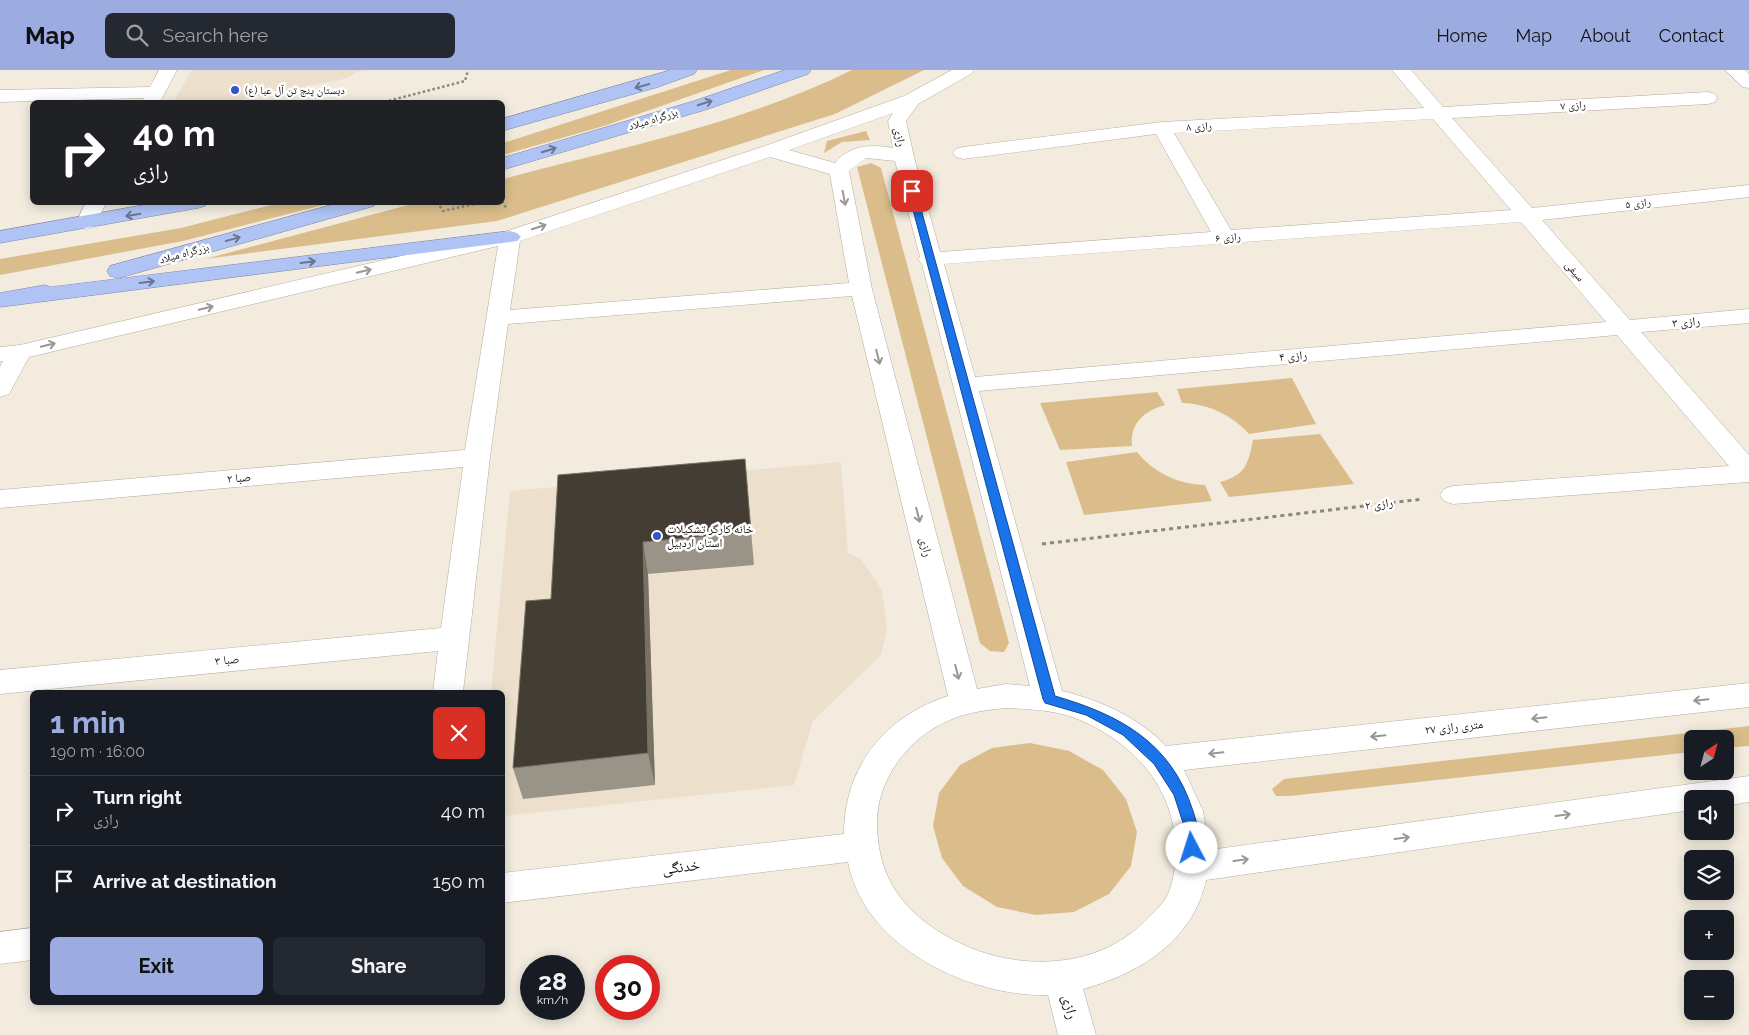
<!DOCTYPE html>
<html lang="en">
<head>
<meta charset="utf-8">
<style>
  :root { --surface:#171b24; --page:#242831; --text:#f1f3f6; --muted:#9ea1a6; --line:#363941; --accent:#9cace0 }
  body { margin:0; font-family:Raleway,"Noto Naskh Arabic",sans-serif; background:var(--page); color:var(--text); height:100vh; display:flex; flex-direction:column; font-size:19px; white-space:nowrap }
  * { box-sizing:border-box; margin:0 }
  p { font-size:16px; color:var(--muted) }
  .icon { flex:none; width:28px; height:28px; fill:none; stroke:currentColor; stroke-width:2; stroke-linecap:round; stroke-linejoin:round }
  .map { position:relative; flex:1; overflow:hidden }
  .sheet { position:absolute; left:30px; top:620px; width:475px; height:315px; display:flex; flex-direction:column; background:var(--surface); border-radius:8px; box-shadow:0 2px 12px #0003 }
  .sheet>* { flex:none }
  .top-card { position:absolute; left:30px; top:30px; width:475px; height:105px; border-radius:8px; box-shadow:0 2px 12px #0003; background:#202124; color:#fff; overflow:hidden }
  .needle { width:32px; rotate:36deg }
  .tools { position:absolute; left:1684px; top:660px; display:grid; gap:10px }
  .tools a { display:grid; place-items:center; width:50px; height:50px; border-radius:8px; background:var(--surface); box-shadow:0 2px 12px #0003; font-size:25px }
  .speed { position:absolute; left:520px; top:885px; display:flex; gap:10px; font-size:25px; font-weight:700; text-align:center }
  .speed>* { display:grid; place-content:center; width:65px; height:65px; border-radius:50%; background:var(--surface); box-shadow:0 2px 12px #0003; line-height:1 }
  .speed small { font-size:12px; font-weight:400 }
  .speed .limit { border:8px solid #d22; background:#fff; color:#111 }
  .pin { position:absolute; display:grid; place-items:center; width:42px; height:42px; color:#fff; margin:-21px; border-radius:10px; box-shadow:0 2px 8px #0006 }
  .me { position:absolute; width:55px; margin:-28px; rotate:355deg; stroke-linejoin:round; filter:drop-shadow(0 0 4px #0008) }
  .turn { display:flex; align-items:center; gap:18px; height:105px; padding:0 20px; font-size:22px }
  .turn .icon { width:65px; height:65px; stroke-width:2.5 }
  .turn b { display:block; font-size:35px; line-height:42px }
  .round { display:grid; place-items:center; flex:none; width:52px; height:52px; border-radius:8px; background:var(--page) }
  .overview { display:flex; align-items:center; justify-content:space-between; height:85px; padding:0 20px }
  h1 { font-size:30px; font-weight:700; line-height:38px; color:var(--accent) }
  .primary-button { display:flex; gap:10px; margin-top:auto; padding:10px 20px }
  .primary-button a { flex:1; height:58px; border-radius:8px; background:var(--accent); color:#111; font-size:20px; font-weight:700; line-height:58px; text-align:center }
  .primary-button a+a { background:var(--page); color:var(--text) }
  ul { padding:0; list-style:none }
  li { display:flex; align-items:center; gap:15px; height:70px; padding:0 20px; border-top:1px solid var(--line) }
  li div { flex:1 }
  li b { display:block; font-size:19px }
  li em { font-style:normal }
  header { display:flex; align-items:center; gap:30px; box-sizing:border-box; height:70px; padding:0 25px; background:var(--accent); color:#111 }
  header strong { font-size:24px }
  nav { display:flex; gap:28px; margin-inline-start:auto; font-size:18px }
  .search { width:350px; height:45px; background:var(--page); display:flex; align-items:center; gap:12px; box-sizing:border-box; padding:0 18px; border-radius:8px; color:var(--muted); font-size:19px }
  .map>svg:first-child { display:block }
  .built { fill:#ece0cd }
  .green { fill:#dbbd8b }
  .lines { fill:none; stroke-linecap:round; stroke-linejoin:round }
  .minor-casing { stroke:#b3aca0; stroke-width:1 }
  .highway-casing { stroke:#7b87a6; stroke-width:1 }
  .path-far1 { stroke:#8c877e; stroke-width:2.5; stroke-dasharray:2.5 2.5; stroke-linecap:butt }
  .path { stroke:#8c877e; stroke-width:3; stroke-dasharray:4 4; stroke-linecap:butt }
  .minor { fill:#fff; fill-rule:evenodd }
  .highway { fill:#afc4f5; fill-rule:evenodd }
  .wall { fill:#9a9488 }
  .shaded-wall { fill:#787166 }
  .building { fill:#433d33; stroke:#787166 }
  .oneway { stroke:#6c768f }
  .oneway2 { stroke:#989795 }
  .route { fill:#1a73e8; stroke:#114b97 }
  .poi-dot { fill:#3455c6; stroke:#fff; stroke-width:2 }
  .labels { text-anchor:middle; stroke-width:5; stroke-linejoin:round; paint-order:stroke }
  .far-poi-label { font-size:11px; fill:#1a1713; stroke:#fff; text-anchor:start }
  .far-street-label { font-size:11px; fill:#1a1713; stroke:#fff }
  .street-label { font-size:12px; fill:#1a1713; stroke:#fff }
  .poi-label { font-size:12px; fill:#1a1713; stroke:#fff; text-anchor:start }
  .near-street-label { font-size:15px; fill:#1a1713; stroke:#fff }
</style>
</head>
<body>
<header>
<strong>Map</strong>
<div class="search"><svg class="icon" aria-label="search" viewBox="0 0 24 24"><circle cx="10" cy="10" r="6"/><path d="M15 15l6 6"/></svg>Search here</div>
<nav><a>Home</a><a>Map</a><a>About</a><a>Contact</a></nav>
</header>
<div class="map">
<svg width="1749" height="965" viewBox="0 0 1749 965">
  <rect width="100%" height="100%" fill="#f2ebde"/>
  <!-- built -->
  <g class="built">
    <polygon points="192,0 370,0 356,2 348,8 230,32 173,32"/>
    <polygon points="841,392 848,483 861,489 882,520 887,560 881,585 813,651 794,715 503,746 502,622 491,622 510,421"/>
  </g>
  <!-- green -->
  <g class="green">
    <polygon points="731,0 764,0 607,55 503,85 503,73"/>
    <path d="M 852,0 L 924,0 L 835,44 L 497,151 L 205,189 L 416,133 L 502,132 L 503,109 C 619,78 743,54 852,0 Z"/>
    <polygon points="866,61 870,70 842,72 824,83 827,71"/>
    <polygon points="871,93 881,98 1009,573 1004,582 990,581 980,573 857,97"/>
    <polygon points="279,133 331,133 183,171 0,205 0,189 181,158"/>
    <path d="M 1292,308 L 1316,354 L 1249,364 C 1231,344 1208,334 1182,333 L 1177,319 Z"/>
    <path d="M 1157,322 L 1165,335 C 1144,341 1130,353 1132,376 L 1060,380 L 1040,333 Z"/>
    <path d="M 1320,364 L 1354,414 L 1229,427 L 1220,412 C 1246,405 1248,394 1253,370 Z"/>
    <path d="M 1137,382 C 1154,403 1178,414 1205,415 L 1212,431 L 1084,445 L 1066,392 Z"/>
    <polygon points="1749,656 1749,676 1725,678 1725,669 1692,669 1692,682 1290,726 1276,726 1272,719 1284,709"/>
    <polygon points="1030,673 1069,681 1103,700 1126,729 1137,762 1131,796 1109,824 1074,842 1036,845 997,837 963,816 942,788 933,756 939,723 960,695 992,678"/>
  </g>
  <g class="lines">
    <!-- minor casing -->
    <g class="minor-casing">
      <g id="minor">
        <polygon points="159,0 177,0 160,32 142,32 144,28 0,32 0,20 150,17"/>
        <path d="M 952,0 L 974,0 L 971,4 L 918,34 L 906,51 L 914,87 L 940,182 L 1211,162 L 1156,64 L 963,89 L 956,87 L 953,83 L 956,79 L 963,77 L 1162,52 L 1424,38 L 1392,0 L 1411,0 L 1443,37 L 1708,22 L 1715,24 L 1717,28 L 1715,32 L 1708,34 L 1452,48 L 1532,138 L 1749,115 L 1749,127 L 1542,150 L 1630,250 L 1749,239 L 1749,253 L 1641,262 L 1749,385 L 1749,412 L 1453,434 L 1444,431 L 1440,425 L 1444,419 L 1453,416 L 1729,396 L 1617,265 L 979,321 L 1062,621 C 1100,630 1138,647 1166,676 L 1749,613 L 1749,637 L 1184,700 L 1203,741 L 1209,780 L 1749,706 L 1749,732 L 1725,736 L 1725,729 L 1692,729 L 1692,740 L 1206,810 C 1193,871 1139,904 1083,919 L 1096,965 L 1058,965 L 1048,925 C 969,927 864,877 848,792 L 502,833 L 502,803 L 844,764 C 844,696 886,646 948,626 L 852,226 L 508,254 L 490,387 L 463,622 L 433,622 L 438,581 L 0,624 L 0,600 L 441,558 L 463,397 L 0,438 L 0,420 L 465,380 L 498,176 L 29,287 L 9,324 L 0,327 L 0,297 L 3,291 L 0,291 L 0,277 L 20,275 L 504,162 L 762,77 L 904,26 ZM 893,43 L 888,51 L 893,78 C 872,74 849,75 835,93 L 789,80 ZM 1433,49 L 1511,140 L 1231,160 L 1174,63 ZM 770,87 L 830,104 L 849,213 L 510,240 L 520,171 ZM 866,88 L 895,91 L 920,187 L 918,189 L 922,194 L 1030,616 L 1006,614 L 977,619 L 872,219 L 849,101 ZM 1521,152 L 1606,252 L 975,307 L 944,194 ZM 1006,638 C 1029,639 1054,640 1075,648 C 1128,669 1171,712 1175,770 C 1177,788 1175,809 1167,826 C 1162,835 1154,842 1147,849 C 1096,903 1009,902 948,867 C 902,841 878,807 877,755 C 876,709 909,667 950,650 C 968,642 987,640 1006,638 Z"/>
        <polygon points="1725,0 1745,0 1749,4 1749,18 1743,17"/>
        <polygon points="86,132 107,132 93,157 86,159 79,157 76,153"/>
        <polygon points="32,858 32,890 0,894 0,862"/>
      </g>
    </g>
    <!-- highway casing -->
    <g class="highway-casing">
      <g id="highway">
        <polygon points="671,0 697,0 694,4 658,17 502,61 502,49"/>
        <polygon points="785,0 811,0 808,4 708,39 502,100 502,88 694,31"/>
        <polygon points="160,132 208,132 205,136 198,138 0,173 0,161"/>
        <polygon points="342,132 377,132 374,136 126,206 118,208 110,206 107,201 110,196"/>
        <polygon points="510,161 517,163 521,167 517,171 0,237 0,223 45,215 50,217"/>
      </g>
    </g>
    <!-- path-far1 -->
    <g class="path-far1">
      <polyline points="384,32 465,11 468,0"/>
      <polyline points="502,131 507,139"/>
      <polyline points="437,132 443,141 483,132"/>
    </g>
    <!-- path -->
    <polyline class="path" points="1042,474 1423,429"/>
    <!-- minor -->
    <use href="#minor" class="minor"/>
    <!-- highway -->
    <use href="#highway" class="highway"/>
  </g>
  <!-- wall -->
  <polygon class="wall" points="745,389 754,495 648,504 655,715 523,729 513,698 551,529"/>
  <!-- shaded-wall -->
  <polygon class="shaded-wall" points="643,472 648,504 655,715 648,683"/>
  <!-- building -->
  <polygon class="building" points="745,389 751,462 643,472 648,683 513,698 526,531 551,529 558,405"/>
  <!-- one-way arrows -->
  <defs><path id="oneway-shaft" d="M-6 0H5M1.5-3L5.5 0L1.5 3" fill="none" stroke-width="1.6" stroke-linecap="round" stroke-linejoin="round" transform="scale(1.25)"/></defs>
  <g class="oneway">
    <use href="#oneway-shaft" transform="translate(642 16) rotate(164)"/>
    <use href="#oneway-shaft" transform="translate(705 33) rotate(-18)"/>
    <use href="#oneway-shaft" transform="translate(549 80) rotate(-17)"/>
    <use href="#oneway-shaft" transform="translate(133 145) rotate(171)"/>
    <use href="#oneway-shaft" transform="translate(233 169) rotate(-15)"/>
    <use href="#oneway-shaft" transform="translate(308 192) rotate(-7)"/>
    <use href="#oneway-shaft" transform="translate(147 212) rotate(-7)"/>
  </g>
  <g class="oneway2">
    <use href="#oneway-shaft" transform="translate(844 128) rotate(79)"/>
    <use href="#oneway-shaft" transform="translate(539 157) rotate(-18)"/>
    <use href="#oneway-shaft" transform="translate(364 201) rotate(-13)"/>
    <use href="#oneway-shaft" transform="translate(206 238) rotate(-13)"/>
    <use href="#oneway-shaft" transform="translate(48 275) rotate(-13)"/>
    <use href="#oneway-shaft" transform="translate(878 287) rotate(76)"/>
    <use href="#oneway-shaft" transform="translate(918 445) rotate(76)"/>
    <use href="#oneway-shaft" transform="translate(957 602) rotate(76)"/>
    <use href="#oneway-shaft" transform="translate(1701 630) rotate(174)"/>
    <use href="#oneway-shaft" transform="translate(1539 648) rotate(174)"/>
    <use href="#oneway-shaft" transform="translate(1378 666) rotate(174)"/>
    <use href="#oneway-shaft" transform="translate(1216 683) rotate(174)"/>
    <use href="#oneway-shaft" transform="translate(1563 745) rotate(-8)"/>
    <use href="#oneway-shaft" transform="translate(1402 768) rotate(-8)"/>
    <use href="#oneway-shaft" transform="translate(1241 790) rotate(-8)"/>
  </g>
  <!-- route -->
  <path class="route" d="M 912,118 L 916,121 L 1055,626 C 1120,645 1171,672 1193,741 C 1197,754 1203,770 1197,782 L 1187,782 L 1185,759 L 1174,725 L 1154,694 L 1123,665 L 1086,645 L 1045,633 L 1043,629 L 908,121 Z"/>
  <!-- markers -->
  <g class="poi-dot">
    <circle cx="235" cy="20" r="5"/>
    <circle cx="657" cy="466" r="5"/>
  </g>
  <g class="labels">
    <!-- far-poi labels -->
    <g class="far-poi-label">
      <text x="245" y="24">دبستان پنج تن آل عبا (ع)</text>
    </g>
    <!-- far-street labels -->
    <g class="far-street-label">
      <text transform="translate(1573 35) rotate(-3)" y="4">رازی ۷</text>
      <text transform="translate(653 49) rotate(-17)" y="4">بزرگراه میلاد</text>
      <text transform="translate(1199 56) rotate(-3)" y="4">رازی ۸</text>
      <text transform="translate(1638 133) rotate(-6)" y="4">رازی ۵</text>
      <text transform="translate(1228 167) rotate(-4)" y="4">رازی ۶</text>
      <text transform="translate(184 183) rotate(-15)" y="4">بزرگراه میلاد</text>
      <text transform="translate(1575 201) rotate(49)" y="4">سیفی</text>
    </g>
    <!-- street labels -->
    <g class="street-label">
      <text transform="translate(900 67) rotate(79)" y="4">رازی</text>
      <text transform="translate(1686 252) rotate(-5)" y="4">رازی ۳</text>
      <text transform="translate(1293 286) rotate(-5)" y="4">رازی ۴</text>
      <text transform="translate(239 408) rotate(-5)" y="4">صبا ۲</text>
      <text transform="translate(1379 434) rotate(-7)" y="4">رازی ۲</text>
      <text transform="translate(926 477) rotate(76)" y="4">رازی</text>
      <text transform="translate(227 590) rotate(-6)" y="4">صبا ۳</text>
      <text transform="translate(1454 657) rotate(-6)" y="4">۲۷ متری رازی</text>
    </g>
    <!-- poi labels -->
    <g class="poi-label">
      <text x="667" y="463">خانه کارگر تشکیلات<tspan x="667" dy="14">استان اردبیل</tspan></text>
    </g>
    <!-- near-street labels -->
    <g class="near-street-label">
      <text transform="translate(681 797) rotate(-7)" y="5">خدنگی</text>
      <text transform="translate(1070 937) rotate(76)" y="5">رازی</text>
    </g>
  </g>
</svg>
<div class="tools">
<a><svg class="needle" viewBox="-14 -14 28 28"><path d="M0-13l5 13h-10z" fill="#e53935"/><path d="M0 13l5-13h-10z" fill="#9ea1a6"/></svg></a>
<a><svg class="icon" aria-label="sound" viewBox="0 0 24 24"><path d="M4 9h4l5-4v14l-5-4H4zM17 9q2 3 0 6"/></svg></a>
<a><svg class="icon" aria-label="layers" viewBox="0 0 24 24"><path d="M12 4l9 5-9 5-9-5zM3 14l9 5 9-5"/></svg></a>
<a>+</a>
<a>−</a>
</div>
<div class="speed"><div>28<small>km/h</small></div><div class="limit">30</div></div>
<div class="pin" style="left:912px;top:121px;background:#d93025"><svg class="icon" aria-label="arrive" viewBox="0 0 24 24"><path d="M6 21V4h12l-3 4 3 4H6"/></svg></div>
<svg class="me" style="left:1192px;top:778px" viewBox="-20 -20 40 40"><circle r="19" fill="#fff"/><path d="M0-13L10 11 0 6-10 11z" fill="#1a73e8"/></svg>
<div class="top-card">
<div class="turn"><svg class="icon" aria-label="right" viewBox="0 0 24 24"><path d="M7 20v-9h11M14 6l5 5-5 5"/></svg><div><b>40 m</b>رازی</div></div>
</div>
<section class="sheet">
<div class="overview"><div><h1>1 min</h1><p>190 m · 16:00</p></div><a class="round" style="background:#d93025;color:#fff"><svg class="icon" aria-label="close" viewBox="0 0 24 24"><path d="M6 6l12 12M18 6L6 18"/></svg></a></div>
<ul>
<li><svg class="icon" aria-label="right" viewBox="0 0 24 24"><path d="M7 20v-9h11M14 6l5 5-5 5"/></svg><div><b>Turn right</b><p>رازی</p></div><em>40 m</em></li>
<li><svg class="icon" aria-label="arrive" viewBox="0 0 24 24"><path d="M6 21V4h12l-3 4 3 4H6"/></svg><div><b>Arrive at destination</b></div><em>150 m</em></li>
</ul>
<div class="primary-button"><a>Exit</a><a>Share</a></div>
</section>
</div>
</body>
</html>
